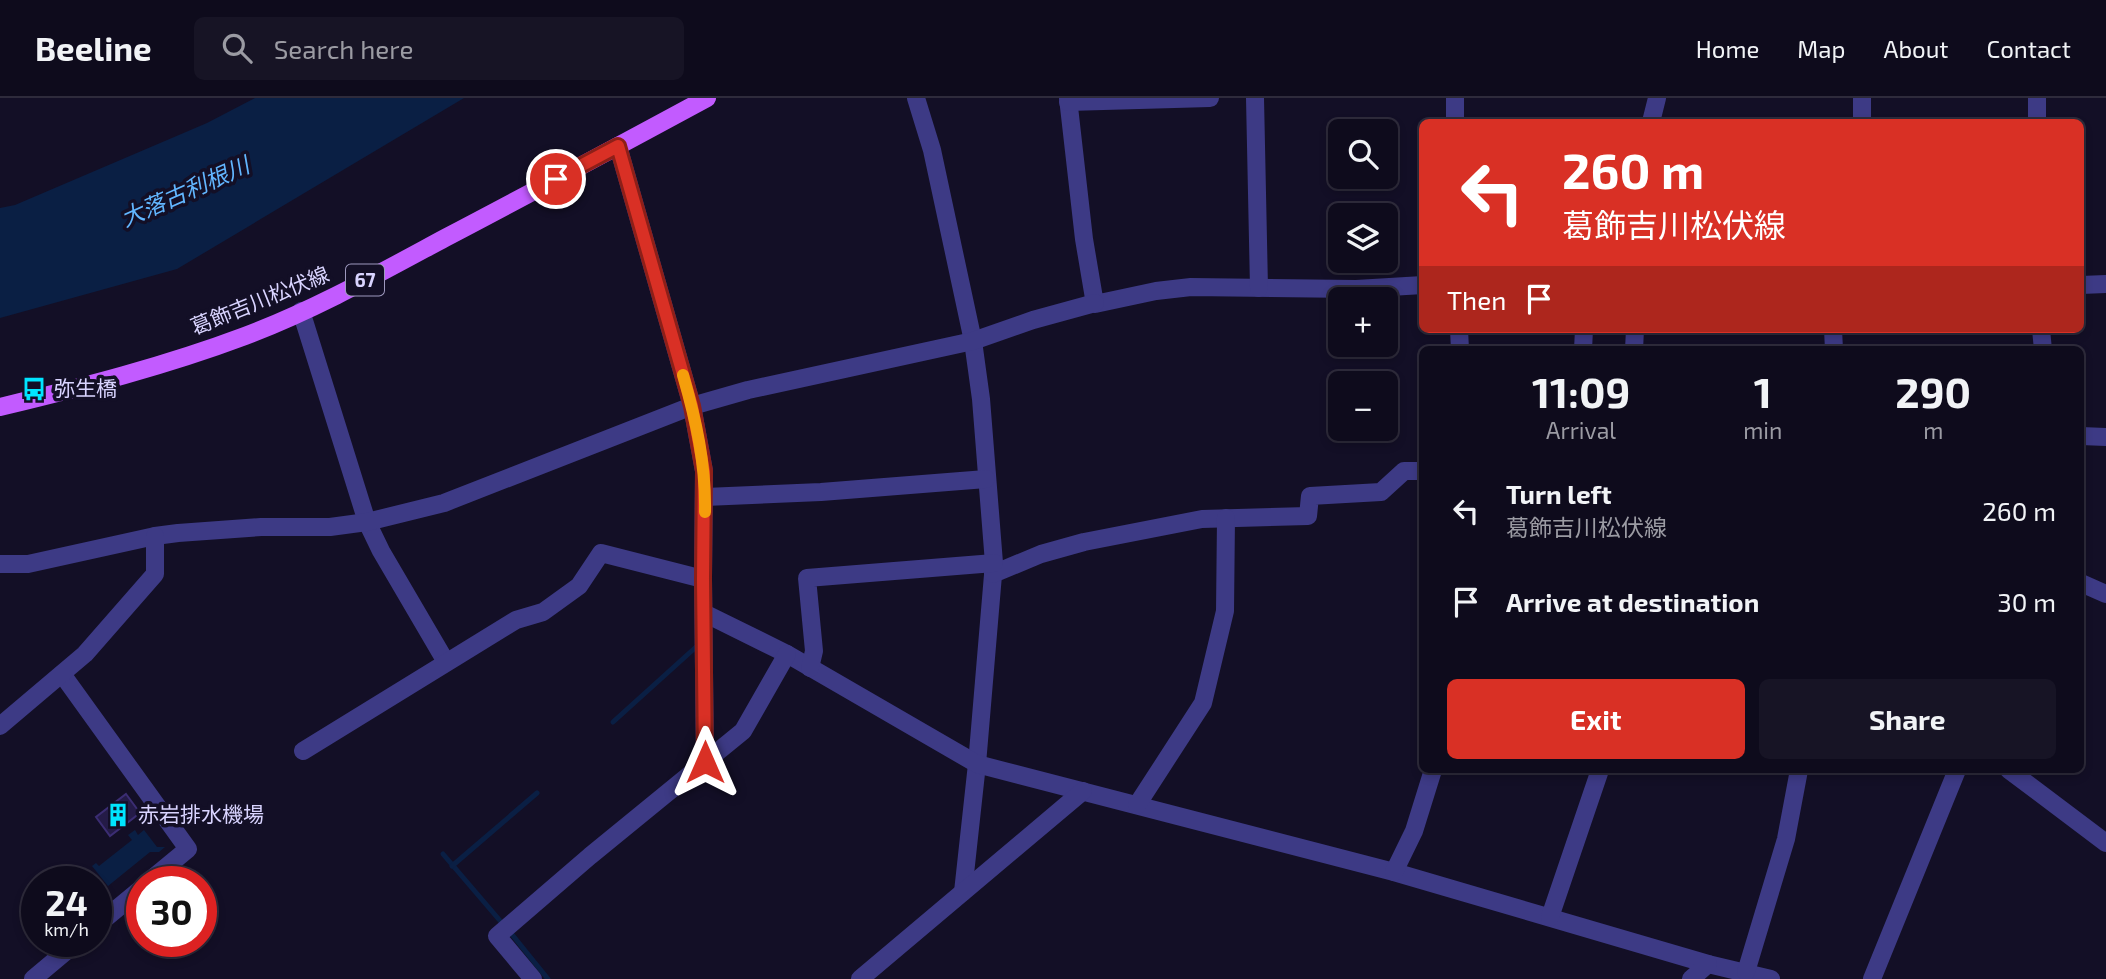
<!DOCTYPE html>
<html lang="en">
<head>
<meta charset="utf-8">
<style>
  :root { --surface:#0e0b1c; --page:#171425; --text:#f1f3f6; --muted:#9b9ba3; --line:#2e2b3b; --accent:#d93025 }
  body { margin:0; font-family:"Exo 2","Noto Sans JP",sans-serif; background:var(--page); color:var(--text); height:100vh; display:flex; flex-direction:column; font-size:26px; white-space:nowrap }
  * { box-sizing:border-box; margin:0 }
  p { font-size:23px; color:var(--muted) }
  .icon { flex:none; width:38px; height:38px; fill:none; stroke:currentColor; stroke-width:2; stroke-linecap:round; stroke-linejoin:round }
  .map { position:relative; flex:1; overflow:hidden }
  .side { position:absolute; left:1419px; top:248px; width:665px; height:427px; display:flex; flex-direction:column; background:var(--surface); border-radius:10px; box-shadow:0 4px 10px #0003,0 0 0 2px var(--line) }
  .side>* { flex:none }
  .top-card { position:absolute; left:1419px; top:21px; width:665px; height:214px; border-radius:10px; box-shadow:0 4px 10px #0003,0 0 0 2px var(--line); background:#d93025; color:#fff; overflow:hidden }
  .buttons { position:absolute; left:1328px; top:21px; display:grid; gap:14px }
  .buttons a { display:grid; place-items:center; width:70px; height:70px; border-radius:10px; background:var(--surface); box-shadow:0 4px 10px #0003,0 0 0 2px var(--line); font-size:35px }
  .speed { position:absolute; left:21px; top:768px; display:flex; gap:14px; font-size:35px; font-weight:700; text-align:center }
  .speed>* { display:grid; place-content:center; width:91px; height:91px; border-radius:50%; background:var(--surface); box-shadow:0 4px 10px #0003,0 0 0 2px var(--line); line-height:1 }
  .speed small { font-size:18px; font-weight:400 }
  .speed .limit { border:10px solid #d22; background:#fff; color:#111 }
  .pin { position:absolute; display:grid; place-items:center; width:60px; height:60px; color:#fff; margin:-30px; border:4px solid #fff; border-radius:50%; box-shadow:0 2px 7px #0007 }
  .me { position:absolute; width:77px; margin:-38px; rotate:0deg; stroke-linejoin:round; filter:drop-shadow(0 0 5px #0008) }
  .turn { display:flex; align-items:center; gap:24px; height:147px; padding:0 28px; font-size:32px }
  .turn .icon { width:91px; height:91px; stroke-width:2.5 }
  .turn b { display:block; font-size:49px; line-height:60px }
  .then { display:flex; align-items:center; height:66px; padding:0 28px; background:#0003; gap:14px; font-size:26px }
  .eta { display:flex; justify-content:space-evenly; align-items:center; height:119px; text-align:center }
  .eta b { font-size:42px; font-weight:700; line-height:49px }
  .primary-button { display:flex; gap:14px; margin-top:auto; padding:14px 28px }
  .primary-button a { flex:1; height:80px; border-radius:10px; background:var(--accent); color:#fff; font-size:28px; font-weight:700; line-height:80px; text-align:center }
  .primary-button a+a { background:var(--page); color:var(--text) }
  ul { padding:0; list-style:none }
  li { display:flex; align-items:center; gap:21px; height:91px; padding:0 28px }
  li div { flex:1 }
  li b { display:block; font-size:26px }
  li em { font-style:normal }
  header { display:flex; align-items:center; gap:42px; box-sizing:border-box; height:98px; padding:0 35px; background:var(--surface); border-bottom:2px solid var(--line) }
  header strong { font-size:33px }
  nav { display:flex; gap:38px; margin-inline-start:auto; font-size:24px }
  .search { width:490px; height:63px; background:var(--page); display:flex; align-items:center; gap:18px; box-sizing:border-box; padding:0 24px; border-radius:10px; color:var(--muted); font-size:26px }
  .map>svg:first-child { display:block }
  .water { fill:#0a1f44 }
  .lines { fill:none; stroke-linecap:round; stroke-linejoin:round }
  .stream { stroke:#0a1f44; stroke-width:5 }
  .building { fill:#241b47; stroke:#3b2d73; stroke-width:2 }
  .minor { stroke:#3d3a85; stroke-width:18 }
  .major { stroke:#c25bff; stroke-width:18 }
  .route-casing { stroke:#8d1f18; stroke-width:18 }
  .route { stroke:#d93025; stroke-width:12 }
  .slow { stroke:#f59e0b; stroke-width:12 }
  .labels { text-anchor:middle; stroke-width:7; stroke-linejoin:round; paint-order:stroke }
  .shield { fill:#130f26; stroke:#9e99be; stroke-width:2 }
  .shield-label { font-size:19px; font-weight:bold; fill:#d9d4ff }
  .street-label { font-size:21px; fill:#d9d4ff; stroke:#130f26 }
  .poi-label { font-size:21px; fill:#d9d4ff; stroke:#130f26; text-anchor:start }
  .water-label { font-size:23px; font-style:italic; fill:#62b6ff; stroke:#130f26 }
</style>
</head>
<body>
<header>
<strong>Beeline</strong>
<div class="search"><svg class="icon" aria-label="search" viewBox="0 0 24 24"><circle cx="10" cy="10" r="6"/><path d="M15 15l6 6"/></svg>Search here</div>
<nav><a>Home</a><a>Map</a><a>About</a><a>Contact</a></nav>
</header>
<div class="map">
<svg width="2106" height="881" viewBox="0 0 2106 881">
  <rect width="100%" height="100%" fill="#130f26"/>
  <!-- water -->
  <g class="water">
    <polygon points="255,0 464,0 177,171 0,220 0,110 15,107 207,25"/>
    <polygon points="135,732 138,737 144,732 157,749 165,749 159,754 150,754 108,788 92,768 96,765 99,768 132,742 128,737"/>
  </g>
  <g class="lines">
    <!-- stream -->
    <g class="stream">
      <polyline points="613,624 696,549"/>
      <polyline points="443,756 502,825"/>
      <polyline points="452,768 537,695"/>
      <polyline points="510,834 548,881"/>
    </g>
  </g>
  <!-- building -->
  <polygon class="building" points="126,696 140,715 110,738 96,719"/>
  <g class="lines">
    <!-- minor -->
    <g class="minor">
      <polyline points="916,0 932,52 973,243 981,301 994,465 977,666 963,794"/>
      <polyline points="1068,0 1084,141 1095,206 1156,193 1191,189 1356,191 1423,187"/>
      <polyline points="1255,0 1259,190"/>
      <polyline points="1862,0 1862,24"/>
      <polyline points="2037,0 2037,24"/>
      <polyline points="1068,4 1210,0"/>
      <polyline points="1455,24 1455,0"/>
      <polyline points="1651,24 1657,0"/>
      <polyline points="618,48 692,308 704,373 703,481 705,665"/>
      <polyline points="2081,187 2106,186"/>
      <polyline points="301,213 367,424 381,453 446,564"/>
      <polyline points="1459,231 1460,252"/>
      <polyline points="1833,231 1834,252"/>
      <polyline points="2041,231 2043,252"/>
      <polyline points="1583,252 1584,231"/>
      <polyline points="1634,252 1635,231"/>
      <polyline points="2081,338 2106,339"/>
      <polyline points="705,399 821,394 986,381"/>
      <polyline points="0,466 28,466 155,438 178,435 261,429 330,429 367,424 444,405 692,308 748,292 973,243 1033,222 1095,205"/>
      <polyline points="993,476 1041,456 1084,444 1202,421 1308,418 1310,398 1381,394 1404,373 1423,373"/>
      <polyline points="2081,485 2106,496"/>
      <polyline points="704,515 787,556 977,666 1394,774 1708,866 1771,881"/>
      <polyline points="810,570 814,553 807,480 994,465"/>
      <polyline points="62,576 188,751 148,784"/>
      <polyline points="0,628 85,556 155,476 155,438"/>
      <polyline points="303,653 516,522 543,514 579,488 601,455 703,481"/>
      <polyline points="2009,672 2106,745"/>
      <polyline points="1137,707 1203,605 1225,513 1226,420"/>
      <polyline points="1394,774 1414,733 1433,672"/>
      <polyline points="1550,819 1600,672"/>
      <polyline points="96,828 142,790"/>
      <polyline points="1746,874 1786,741 1799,672"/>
      <polyline points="33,881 77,844"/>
      <polyline points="533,881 497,838 590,758 743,633 787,556"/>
      <polyline points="860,881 1083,693"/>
      <polyline points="1691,881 1708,866"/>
      <polyline points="1872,881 1957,672"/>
    </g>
    <!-- major -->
    <path class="major" d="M 0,309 C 83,289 165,268 245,238 C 314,212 380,175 445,140 C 533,94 620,47 707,0"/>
  </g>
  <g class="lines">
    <!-- route casing -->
    <g class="route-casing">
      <polyline id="route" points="556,81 618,48 692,308 704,373 703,481 705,664"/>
    </g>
    <!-- route -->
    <use href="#route" class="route"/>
    <!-- slow -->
    <path class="slow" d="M 683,277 C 696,322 706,367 705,414"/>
  </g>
  <!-- icons -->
  <defs>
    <g id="bus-bare" transform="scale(1.89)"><path d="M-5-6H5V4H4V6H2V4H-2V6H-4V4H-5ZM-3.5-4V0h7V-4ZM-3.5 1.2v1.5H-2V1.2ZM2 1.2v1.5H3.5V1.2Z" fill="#00e5ff" stroke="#130f26" stroke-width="2.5" paint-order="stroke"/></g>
    <g id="building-bare" transform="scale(1.89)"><path d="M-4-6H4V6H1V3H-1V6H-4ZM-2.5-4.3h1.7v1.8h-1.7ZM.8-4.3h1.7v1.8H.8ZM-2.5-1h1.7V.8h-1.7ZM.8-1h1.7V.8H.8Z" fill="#00e5ff" stroke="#130f26" stroke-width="2.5" paint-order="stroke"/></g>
  </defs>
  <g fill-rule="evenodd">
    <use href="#bus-bare" x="34" y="291"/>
    <use href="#building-bare" x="118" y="717"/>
  </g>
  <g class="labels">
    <!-- shield labels -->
    <rect class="shield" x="346" y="166.5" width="38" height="31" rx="5"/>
    <g class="shield-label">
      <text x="365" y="189">67</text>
    </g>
    <!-- street labels -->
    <g class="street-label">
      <text transform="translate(260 203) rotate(-22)" y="7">葛飾吉川松伏線</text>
    </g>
    <!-- poi labels -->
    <g class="poi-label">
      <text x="54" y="298">弥生橋</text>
      <text x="138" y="724">赤岩排水機場</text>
    </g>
    <!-- water labels -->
    <g class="water-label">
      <text transform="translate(185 94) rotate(-24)" y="8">大落古利根川</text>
    </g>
  </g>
</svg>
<div class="buttons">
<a><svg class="icon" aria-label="search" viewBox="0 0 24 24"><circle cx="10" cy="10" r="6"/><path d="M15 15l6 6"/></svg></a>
<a><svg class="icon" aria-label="layers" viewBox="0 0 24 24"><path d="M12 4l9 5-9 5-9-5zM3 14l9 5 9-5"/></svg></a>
<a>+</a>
<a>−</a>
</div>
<div class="speed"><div>24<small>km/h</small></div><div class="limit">30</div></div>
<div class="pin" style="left:556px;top:81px;background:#d93025"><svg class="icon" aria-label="arrive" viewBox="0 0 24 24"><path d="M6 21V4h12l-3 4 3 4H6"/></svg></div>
<svg class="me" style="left:705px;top:664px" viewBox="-20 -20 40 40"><path d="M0-17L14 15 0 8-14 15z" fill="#d93025" stroke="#fff" stroke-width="4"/></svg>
<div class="top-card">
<div class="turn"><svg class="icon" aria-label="left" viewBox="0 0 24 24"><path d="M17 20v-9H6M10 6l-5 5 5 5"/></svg><div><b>260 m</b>葛飾吉川松伏線</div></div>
<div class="then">Then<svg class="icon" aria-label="arrive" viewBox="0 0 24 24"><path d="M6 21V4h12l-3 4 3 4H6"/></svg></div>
</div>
<section class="side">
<div class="eta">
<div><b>11:09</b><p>Arrival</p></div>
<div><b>1</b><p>min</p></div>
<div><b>290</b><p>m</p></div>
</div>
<ul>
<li><svg class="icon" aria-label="left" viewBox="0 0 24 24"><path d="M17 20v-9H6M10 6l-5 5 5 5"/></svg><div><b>Turn left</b><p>葛飾吉川松伏線</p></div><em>260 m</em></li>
<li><svg class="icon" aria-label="arrive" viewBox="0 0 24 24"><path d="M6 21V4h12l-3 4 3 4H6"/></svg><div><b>Arrive at destination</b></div><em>30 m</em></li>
</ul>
<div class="primary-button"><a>Exit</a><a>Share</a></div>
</section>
</div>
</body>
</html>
